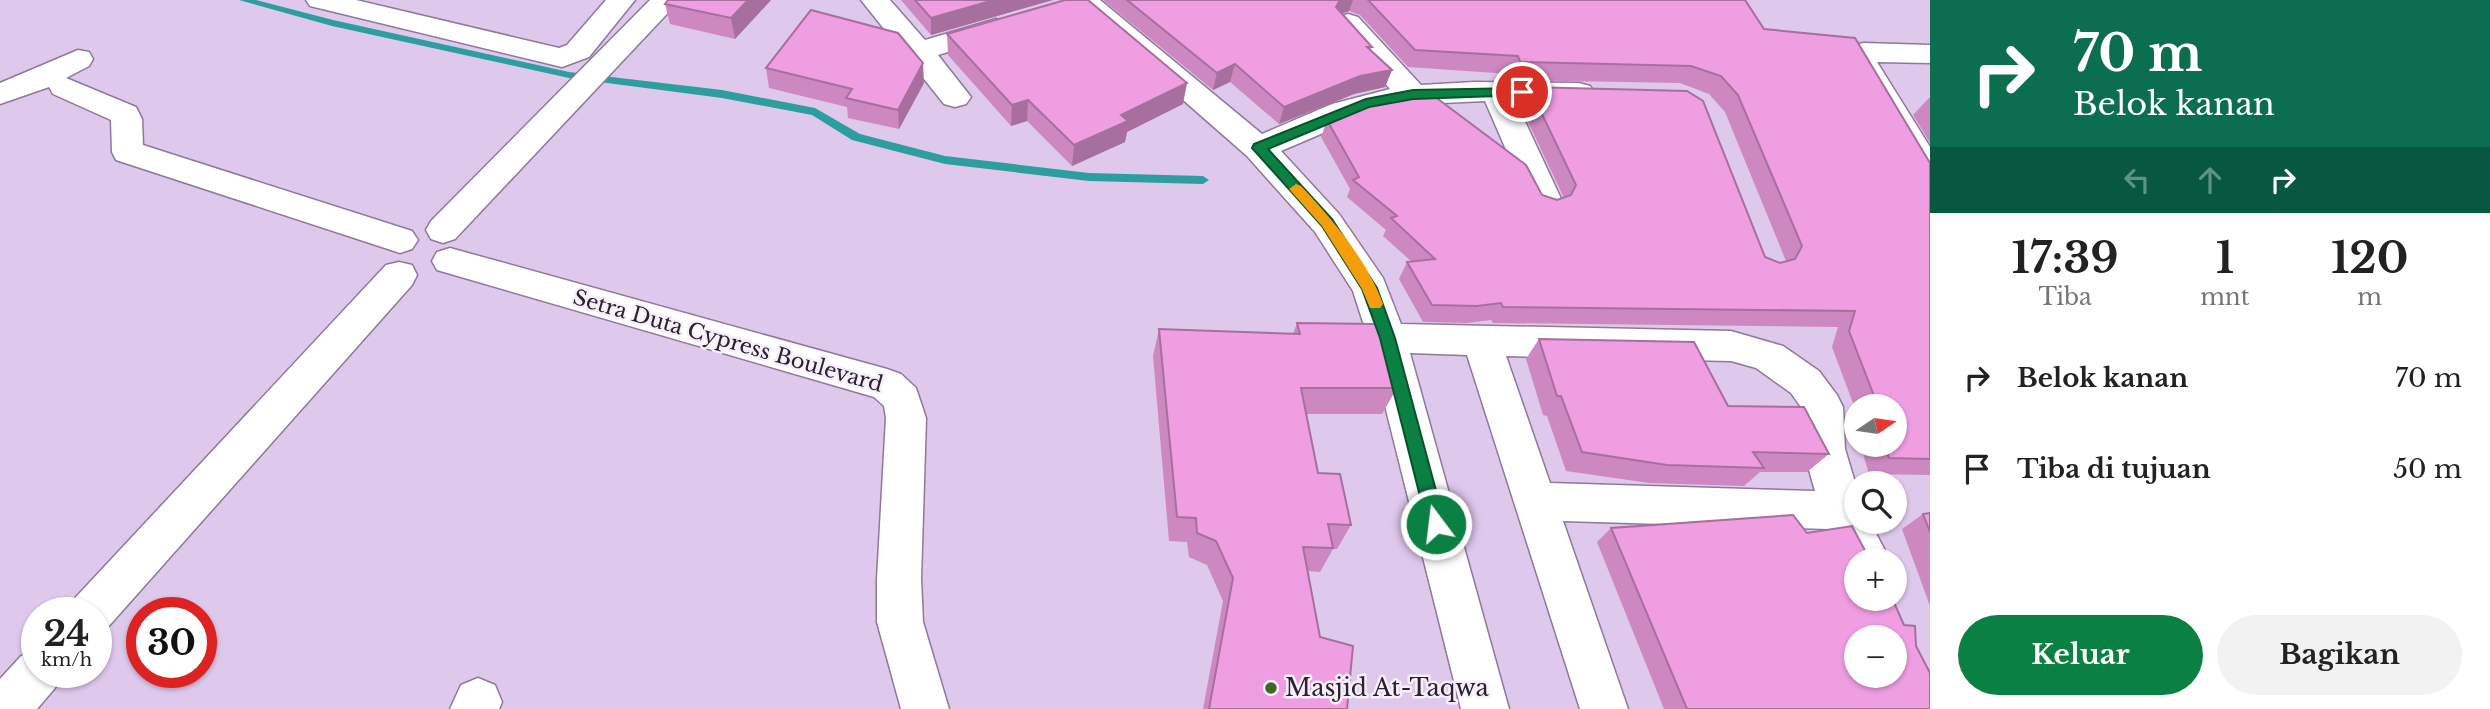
<!DOCTYPE html>
<html lang="id">
<head>
<meta charset="utf-8">
<style>
  :root { --surface:#fff; --page:#f2f2f2; --text:#222; --muted:#767676; --accent:#0b8043 }
  body { margin:0; font-family:"Libre Baskerville",serif; background:var(--page); color:var(--text); height:100vh; display:flex; flex-direction:column; font-size:26px; white-space:nowrap }
  * { box-sizing:border-box; margin:0 }
  p { font-size:23px; color:var(--muted) }
  .icon { flex:none; width:38px; height:38px; fill:none; stroke:currentColor; stroke-width:2; stroke-linecap:round; stroke-linejoin:round }
  .map { position:relative; flex:1; overflow:hidden }
  .panel { display:flex; flex-direction:column; background:var(--surface); width:560px }
  .panel>* { flex:none }
  .hud { background:#0b6e4f; color:#fff; overflow:hidden }
  .needle { width:46px; rotate:77deg }
  .tools { position:absolute; left:1844px; top:394px; display:grid; gap:14px }
  .tools a { display:grid; place-items:center; width:63px; height:63px; border-radius:50%; background:var(--surface); box-shadow:0 2px 5px #0004; font-size:35px }
  .speed { position:absolute; left:21px; top:597px; display:flex; gap:14px; font-size:35px; font-weight:700; text-align:center }
  .speed>* { display:grid; place-content:center; width:91px; height:91px; border-radius:50%; background:var(--surface); box-shadow:0 2px 5px #0004; line-height:1 }
  .speed small { font-size:18px; font-weight:400 }
  .speed .limit { border:10px solid #d22; background:#fff; color:#111 }
  .pin { position:absolute; display:grid; place-items:center; width:60px; height:60px; color:#fff; margin:-30px; border:4px solid #fff; border-radius:50%; box-shadow:0 2px 7px #0007 }
  .me { position:absolute; width:77px; margin:-38px; rotate:345deg; stroke-linejoin:round; filter:drop-shadow(0 0 5px #0008) }
  .turn { display:flex; align-items:center; gap:24px; height:147px; padding:0 28px; font-size:32px }
  .turn .icon { width:91px; height:91px; stroke-width:2.5 }
  .turn b { display:block; font-size:49px; line-height:60px }
  .lanes { display:flex; align-items:center; height:66px; padding:0 28px; background:#0003; justify-content:center; gap:35px; direction:ltr }
  .lanes .off { opacity:.35 }
  .eta { display:flex; justify-content:space-evenly; align-items:center; height:119px; text-align:center }
  .eta b { font-size:42px; font-weight:700; line-height:49px }
  .button { display:flex; gap:14px; margin-top:auto; padding:14px 28px }
  .button a { flex:1; height:80px; border-radius:42px; background:var(--accent); color:#fff; font-size:28px; font-weight:700; line-height:80px; text-align:center }
  .button a+a { background:var(--page); color:var(--text) }
  ul { padding:0; list-style:none }
  li { display:flex; align-items:center; gap:21px; height:91px; padding:0 28px }
  li div { flex:1 }
  li b { display:block; font-size:26px }
  li em { font-style:normal }
  main { display:flex; flex:1; min-height:0 }
  .map>svg:first-child { display:block }
  .lines { fill:none; stroke-linecap:round; stroke-linejoin:round }
  .stream { fill:#2c9ea0; fill-rule:evenodd }
  .minor-casing { stroke:#8e799a; stroke-width:3 }
  .minor { fill:#fff; fill-rule:evenodd }
  .wall { fill:#cd88c2 }
  .shaded-wall { fill:#a76f9e }
  .building { fill:#ee9ee1; stroke:#a76f9e; stroke-width:2; fill-rule:evenodd }
  .route { fill:#0b8043; stroke:#07532c; stroke-width:2 }
  .slow { fill:#f59e0b }
  .poi-dot { fill:#41661f; stroke:#f8effd; stroke-width:2.5 }
  .labels { text-anchor:middle; stroke-width:5; stroke-linejoin:round; paint-order:stroke }
  .street-label { font-size:21px; fill:#2a222f; stroke:#f8effd }
  .near-poi-label { font-size:24px; fill:#2a222f; stroke:#f8effd; text-anchor:start }
</style>
</head>
<body>
<main>
<div class="map">
<svg width="1930" height="709" viewBox="0 0 1930 709">
  <rect width="100%" height="100%" fill="#dec8ec"/>
  <g class="lines">
    <!-- stream -->
    <polygon class="stream" points="239,0 256,0 333,20 569,72 722,90 815,108 860,134 945,156 1089,173 1203,176 1209,180 1203,184 1089,181 945,164 852,140 812,115 722,98 569,78 332,26"/>
    <!-- minor casing -->
    <g class="minor-casing">
      <g id="minor">
        <polygon points="306,0 356,0 559,48 567,45 606,0 635,0 589,57 562,67 310,6"/>
        <polygon points="650,0 680,0 455,239 443,243 431,239 426,230 431,221"/>
        <polygon points="861,0 890,0 925,40 996,19 1006,22 1011,28 1006,34 938,55 971,97 966,104 955,107 944,104"/>
        <path d="M 1069,0 L 1100,0 L 1262,134 L 1332,104 L 1390,89 L 1333,23 L 1338,17 L 1348,14 L 1358,17 L 1421,85 L 1474,82 L 1579,83 L 1590,86 L 1595,93 L 1590,100 L 1579,103 L 1516,102 L 1563,203 L 1558,211 L 1546,215 L 1534,211 L 1529,203 L 1485,101 L 1421,104 L 1370,113 L 1281,151 L 1339,214 L 1383,278 L 1401,324 L 1731,331 L 1783,346 L 1819,371 L 1837,395 L 1843,407 L 1845,449 L 1857,489 L 1857,522 L 1870,522 L 1890,560 L 1857,560 L 1857,576 L 1852,574 L 1829,529 L 1563,521 L 1628,709 L 1580,709 L 1467,355 L 1410,353 L 1509,709 L 1461,709 L 1368,338 L 1353,291 L 1315,232 L 1247,156 ZM 1506,356 L 1731,361 L 1756,368 L 1791,393 L 1803,410 L 1803,449 L 1815,491 L 1550,483 Z"/>
        <polygon points="1863,43 1930,45 1930,63 1877,62 1930,147 1930,185 1918,182 1844,57 1852,46"/>
        <polygon points="78,50 89,52 93,59 89,66 66,78 136,107 142,119 143,145 412,231 418,240 412,249 400,253 388,249 116,160 112,152 111,120 53,94 49,87 0,104 0,83"/>
        <polygon points="450,248 887,369 901,374 916,388 926,418 921,579 923,622 949,709 901,709 877,622 877,579 886,418 884,406 874,397 437,270 432,261 437,252"/>
        <polygon points="399,262 412,265 417,275 412,285 108,627 96,632 96,612 69,612 76,597 386,265"/>
        <polygon points="37,649 37,672 62,672 55,688 37,709 0,709 0,679 21,656"/>
        <polygon points="478,678 495,685 502,702 499,709 450,709 461,685"/>
      </g>
    </g>
    <!-- minor -->
    <use href="#minor" class="minor"/>
  </g>
  <!-- wall -->
  <g class="wall">
    <polygon points="771,0 735,39 670,24 665,4"/>
    <polygon points="901,0 1053,0 931,35"/>
    <polygon points="1103,0 1745,0 1764,29 1930,163 1930,475 1869,474 1860,444 1895,444 1895,406 1857,406 1857,414 1832,347 1838,327 1493,323 1491,320 1467,323 1423,322 1399,279 1407,262 1412,262 1383,236 1386,230 1347,197 1350,189 1321,137 1327,120 1557,200 1564,198 1520,105 1529,87 1765,257 1780,263 1786,261 1725,112 1709,94 1680,83 1511,80 1510,74 1408,67 1360,15 1349,11 1342,14 1372,47 1370,50 1392,70 1385,87 1354,94 1279,124 1230,82 1213,90"/>
    <polygon points="947,34 1183,104 1127,132 1125,142 1072,166 1027,121 1011,126 948,55"/>
    <polygon points="766,68 924,83 899,129 848,118 847,107 769,88"/>
    <polygon points="1929,98 1930,98 1930,143 1913,115"/>
    <polygon points="1297,323 1397,388 1382,414 1306,414 1318,473 1351,525 1337,549 1333,549 1320,572 1308,571 1320,637 1347,709 1203,709 1223,601 1207,565 1189,557 1187,542 1169,541 1153,356 1159,329 1293,334"/>
    <polygon points="1539,339 1728,406 1829,454 1807,472 1760,472 1744,486 1649,483 1566,471 1547,416 1543,415 1526,359"/>
    <polygon points="1857,416 1857,436 1852,421"/>
    <polygon points="1930,513 1930,606 1902,529 1923,514"/>
    <polygon points="1611,528 1807,533 1904,625 1916,646 1930,709 1664,709 1597,542"/>
  </g>
  <!-- shaded-wall -->
  <g class="shaded-wall">
    <polygon points="748,0 771,0 735,39 731,18"/>
    <polygon points="994,0 1053,0 931,35 931,18"/>
    <polygon points="1340,0 1353,0 1349,11 1336,15 1336,7"/>
    <polygon points="923,63 924,83 899,129 898,110"/>
    <polygon points="1235,64 1230,82 1213,90 1217,73"/>
    <polygon points="1392,70 1385,87 1354,94 1279,124 1284,107 1360,76"/>
    <polygon points="1187,83 1183,104 1127,132 1125,142 1072,166 1074,145 1121,115"/>
    <polygon points="1028,100 1027,121 1011,126 1012,105"/>
  </g>
  <!-- building -->
  <g class="building">
    <polygon points="668,0 748,0 731,18 665,4"/>
    <polygon points="915,0 994,0 931,18"/>
    <polygon points="1065,0 1088,0 1187,83 1121,115 1128,121 1074,145 1028,100 1012,105 947,34"/>
    <polygon points="1127,0 1340,0 1336,7 1372,47 1367,47 1392,70 1360,76 1284,107 1235,64 1217,73"/>
    <polygon points="1368,0 1745,0 1764,29 1855,38 1930,163 1930,459 1889,458 1884,444 1895,444 1895,406 1878,406 1849,331 1855,311 1503,307 1501,303 1477,306 1432,305 1407,262 1435,259 1391,218 1397,216 1353,180 1359,177 1327,120 1380,97 1426,90 1526,165 1542,195 1557,200 1571,195 1576,185 1529,87 1687,91 1703,101 1765,257 1780,263 1795,259 1802,246 1738,95 1721,76 1691,66 1520,62 1518,56 1415,50"/>
    <polygon points="811,10 898,33 923,63 898,110 846,98 852,89 766,68"/>
    <polygon points="1297,323 1377,324 1397,388 1301,388 1318,473 1340,474 1351,525 1328,524 1333,548 1303,547 1320,637 1353,646 1347,709 1209,709 1233,578 1216,541 1197,533 1196,518 1177,517 1159,329 1300,334"/>
    <polygon points="1539,339 1694,342 1728,406 1804,407 1829,454 1753,452 1764,468 1667,465 1582,452 1561,396 1557,396"/>
    <polygon points="1930,513 1930,532 1923,514"/>
    <path d="M 1793,515 L 1807,533 L 1852,526 L 1870,560 L 1857,560 L 1857,598 L 1892,598 L 1904,625 L 1915,626 L 1916,646 L 1930,673 L 1930,709 L 1687,709 L 1611,528 ZM 1857,637 L 1895,637 L 1895,676 L 1857,676 Z"/>
  </g>
  <!-- route -->
  <polygon class="route" points="1522,88 1529,92 1527,95 1413,99 1369,107 1268,149 1332,219 1377,288 1395,338 1445,524 1443,529 1436,532 1430,529 1427,524 1380,338 1362,289 1322,226 1252,148 1254,144 1366,99 1413,90"/>
  <!-- slow -->
  <path class="slow" d="M 1296,184 L 1301,186 C 1333,220 1367,260 1383,304 L 1380,308 L 1370,308 L 1362,289 L 1322,226 L 1289,189 Z"/>
  <!-- markers -->
  <circle class="poi-dot" cx="1271" cy="688" r="7"/>
  <g class="labels">
    <!-- street labels -->
    <g class="street-label">
      <text transform="translate(728 341) rotate(16)" y="7">Setra Duta Cypress Boulevard</text>
    </g>
    <!-- near-poi labels -->
    <g class="near-poi-label">
      <text x="1285" y="696">Masjid At-Taqwa</text>
    </g>
  </g>
</svg>
<div class="tools">
<a><svg class="needle" viewBox="-14 -14 28 28"><path d="M0-13l5 13h-10z" fill="#e53935"/><path d="M0 13l5-13h-10z" fill="#767676"/></svg></a>
<a><svg class="icon" aria-label="search" viewBox="0 0 24 24"><circle cx="10" cy="10" r="6"/><path d="M15 15l6 6"/></svg></a>
<a>+</a>
<a>−</a>
</div>
<div class="speed"><div>24<small>km/h</small></div><div class="limit">30</div></div>
<div class="pin" style="left:1522px;top:92px;background:#d93025"><svg class="icon" aria-label="arrive" viewBox="0 0 24 24"><path d="M6 21V4h12l-3 4 3 4H6"/></svg></div>
<svg class="me" style="left:1436px;top:524px" viewBox="-20 -20 40 40"><circle r="17" fill="#0b8043" stroke="#fff" stroke-width="3"/><path d="M0-11L8 9 0 5-8 9z" fill="#fff"/></svg>
</div>
<section class="panel">
<div class="hud">
<div class="turn"><svg class="icon" aria-label="right" viewBox="0 0 24 24"><path d="M7 20v-9h11M14 6l5 5-5 5"/></svg><div><b>70 m</b>Belok kanan</div></div>
<div class="lanes"><svg class="icon off" aria-label="left" viewBox="0 0 24 24"><path d="M17 20v-9H6M10 6l-5 5 5 5"/></svg><svg class="icon off" aria-label="ahead" viewBox="0 0 24 24"><path d="M12 20V5M6 11l6-6 6 6"/></svg><svg class="icon" aria-label="right" viewBox="0 0 24 24"><path d="M7 20v-9h11M14 6l5 5-5 5"/></svg></div>
</div>
<div class="eta">
<div><b>17:39</b><p>Tiba</p></div>
<div><b>1</b><p>mnt</p></div>
<div><b>120</b><p>m</p></div>
</div>
<ul>
<li><svg class="icon" aria-label="right" viewBox="0 0 24 24"><path d="M7 20v-9h11M14 6l5 5-5 5"/></svg><div><b>Belok kanan</b></div><em>70 m</em></li>
<li><svg class="icon" aria-label="arrive" viewBox="0 0 24 24"><path d="M6 21V4h12l-3 4 3 4H6"/></svg><div><b>Tiba di tujuan</b></div><em>50 m</em></li>
</ul>
<div class="button"><a>Keluar</a><a>Bagikan</a></div>
</section>
</main>
</body>
</html>
